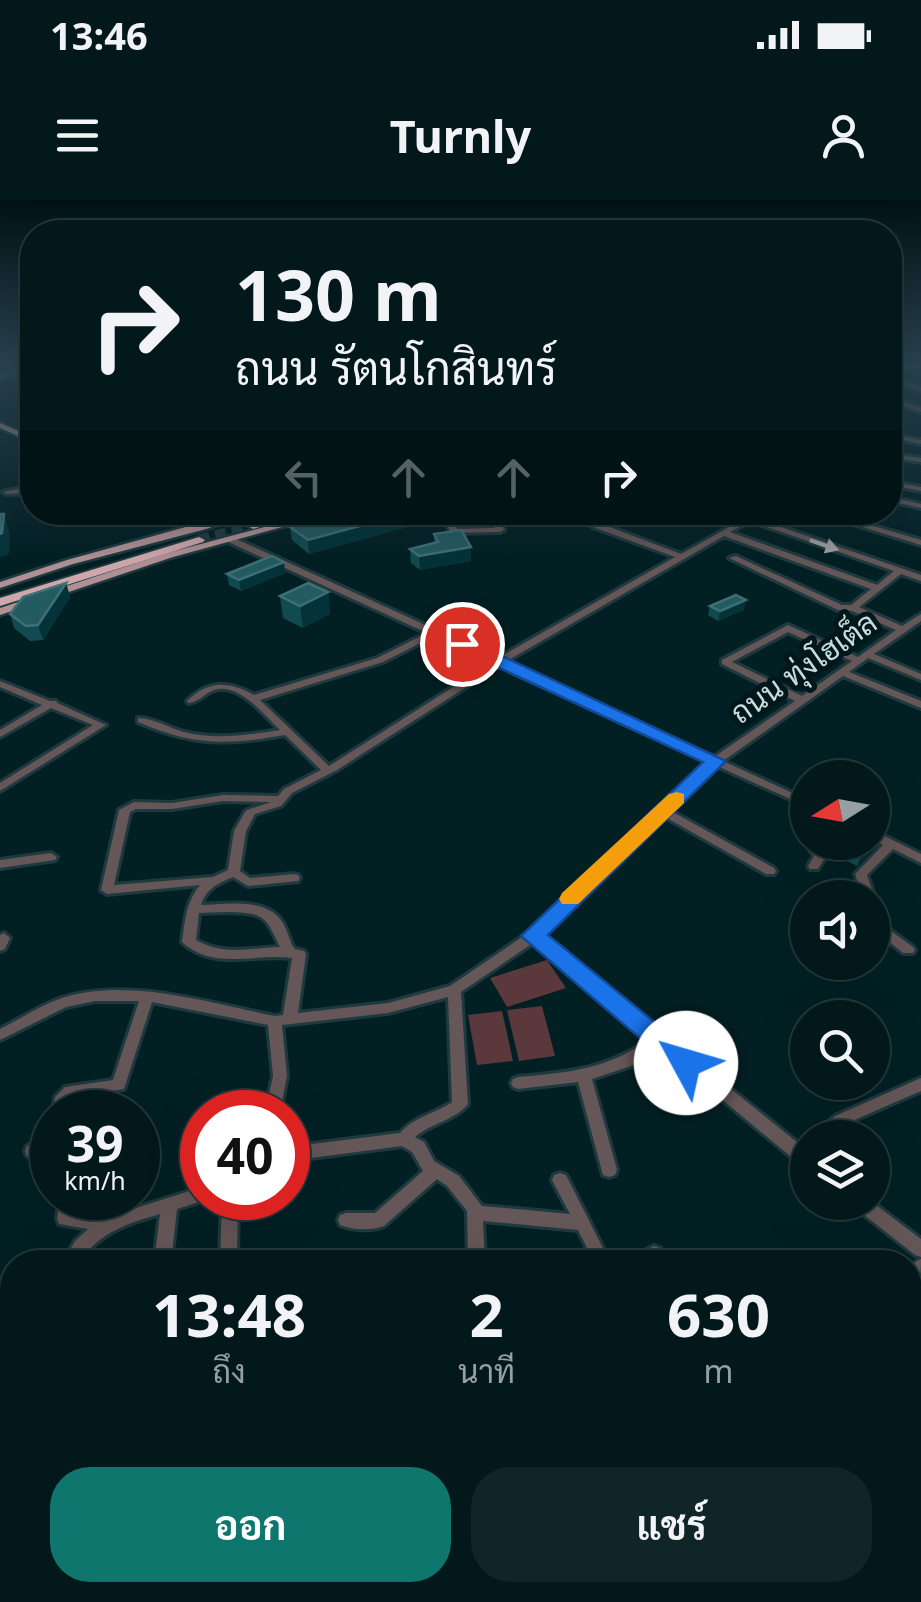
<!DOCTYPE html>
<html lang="th">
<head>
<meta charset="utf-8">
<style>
  :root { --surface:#02181b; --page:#102528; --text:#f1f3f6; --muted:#96a0a3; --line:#23373a; --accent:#0f766e }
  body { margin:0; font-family:"Noto Sans",Sarabun,sans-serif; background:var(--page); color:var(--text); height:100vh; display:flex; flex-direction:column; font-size:38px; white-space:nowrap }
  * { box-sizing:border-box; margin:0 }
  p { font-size:32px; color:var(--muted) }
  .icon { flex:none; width:55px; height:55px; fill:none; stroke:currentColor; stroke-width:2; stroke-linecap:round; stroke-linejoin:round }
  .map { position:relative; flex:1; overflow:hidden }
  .sheet { position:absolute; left:0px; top:1050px; width:922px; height:352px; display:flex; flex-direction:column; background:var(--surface); border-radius:40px 40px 0 0; box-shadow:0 10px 40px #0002,0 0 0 2px var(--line) }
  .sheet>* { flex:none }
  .guide { position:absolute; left:20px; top:20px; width:882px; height:305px; border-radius:40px; box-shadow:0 10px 40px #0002,0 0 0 2px var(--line); background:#02181b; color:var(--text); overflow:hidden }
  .needle { width:65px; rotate:259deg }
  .tools { position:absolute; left:790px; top:560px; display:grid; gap:20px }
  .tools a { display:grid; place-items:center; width:100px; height:100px; border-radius:50%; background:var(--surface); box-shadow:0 10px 40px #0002,0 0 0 2px var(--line); font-size:50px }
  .speed { position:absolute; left:30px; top:890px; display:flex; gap:20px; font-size:50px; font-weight:700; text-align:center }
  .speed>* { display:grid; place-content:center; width:130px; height:130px; border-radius:50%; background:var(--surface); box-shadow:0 10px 40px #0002,0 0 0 2px var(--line); line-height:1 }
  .speed small { font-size:25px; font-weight:400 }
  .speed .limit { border:15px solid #d22; background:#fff; color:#111 }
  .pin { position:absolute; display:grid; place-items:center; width:85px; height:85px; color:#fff; margin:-42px; border:5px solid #fff; border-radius:50%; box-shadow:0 2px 10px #0007 }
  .me { position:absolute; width:110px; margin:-55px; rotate:309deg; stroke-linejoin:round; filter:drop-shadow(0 0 8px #0008) }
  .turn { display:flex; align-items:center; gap:35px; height:210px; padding:0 50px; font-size:45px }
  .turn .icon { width:130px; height:130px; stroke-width:2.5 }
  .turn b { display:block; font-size:70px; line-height:85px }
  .lanes { display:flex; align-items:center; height:95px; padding:0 50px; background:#0003; justify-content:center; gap:50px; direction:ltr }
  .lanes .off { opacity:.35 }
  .eta { display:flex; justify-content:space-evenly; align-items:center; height:170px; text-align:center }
  .eta b { font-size:60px; font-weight:700; line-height:70px }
  .action { display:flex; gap:20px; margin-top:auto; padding:20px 50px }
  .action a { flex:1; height:115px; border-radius:40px; background:var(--accent); color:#fff; font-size:40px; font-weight:700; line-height:115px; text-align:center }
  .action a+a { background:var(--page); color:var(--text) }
  .status { display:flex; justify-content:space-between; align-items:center; height:70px; padding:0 50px; background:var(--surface); direction:ltr }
  .status svg { height:28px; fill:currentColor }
  header { display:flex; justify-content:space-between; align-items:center; height:130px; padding:0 50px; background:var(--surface); font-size:45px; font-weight:700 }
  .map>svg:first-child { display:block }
  .green { fill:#5a383c }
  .forest { fill:#643c42 }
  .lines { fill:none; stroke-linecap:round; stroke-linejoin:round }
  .highway-tunnel { stroke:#203c40; stroke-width:11; stroke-dasharray:11 6; stroke-linecap:butt }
  .minor-casing { stroke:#1e3a3e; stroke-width:6 }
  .major-casing { stroke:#1e3a3e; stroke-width:5 }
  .highway-casing { stroke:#1e3a3e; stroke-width:4 }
  .minor { fill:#655657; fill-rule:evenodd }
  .major { fill:#b09094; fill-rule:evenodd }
  .highway { fill:#cda7ab; fill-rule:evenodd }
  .wall { fill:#114b51 }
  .shaded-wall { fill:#033338 }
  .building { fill:#245b60; stroke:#3e6f74; stroke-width:2.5 }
  .oneway { fill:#9ba0a2 }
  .route { fill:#1a73e8; stroke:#114b97; stroke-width:2.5 }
  .slow { fill:#f59e0b }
  .labels { text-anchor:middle; stroke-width:10; stroke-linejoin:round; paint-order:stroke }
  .far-street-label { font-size:30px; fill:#c8dcdf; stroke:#00171b }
</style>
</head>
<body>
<div class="status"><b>13:46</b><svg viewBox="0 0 49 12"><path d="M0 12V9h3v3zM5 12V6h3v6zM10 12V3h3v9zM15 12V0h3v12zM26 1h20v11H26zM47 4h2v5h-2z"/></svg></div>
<header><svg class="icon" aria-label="menu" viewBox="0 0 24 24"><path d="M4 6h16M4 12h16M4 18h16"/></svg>Turnly<svg class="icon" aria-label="person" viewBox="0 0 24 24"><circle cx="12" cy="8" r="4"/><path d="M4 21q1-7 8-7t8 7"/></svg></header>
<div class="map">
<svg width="921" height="1402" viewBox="0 0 921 1402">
  <rect width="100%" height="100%" fill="#022024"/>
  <!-- green -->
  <g class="green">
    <polygon points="547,760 566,788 507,807 490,778"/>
    <polygon points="542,806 555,856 519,861 507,810"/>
    <polygon points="502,811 513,861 477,865 468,815"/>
  </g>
  <!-- forest -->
  <polygon class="forest" points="921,1309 921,1402 427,1402 433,1390 910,1390 910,1312"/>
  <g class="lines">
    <!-- highway-tunnel -->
    <polyline class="highway-tunnel" points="199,340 253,326"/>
    <!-- minor casing -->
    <g class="minor-casing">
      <g id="minor">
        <polygon points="28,163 32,163 32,165 0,180 0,176"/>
        <polygon points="890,177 921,187 921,191 890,181"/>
        <polygon points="890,197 921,208 921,212 890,201"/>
        <polygon points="899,236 921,240 921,244 897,239 897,237"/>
        <polygon points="890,254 921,258 921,262 890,258"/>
        <polygon points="890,281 921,287 921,291 890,285"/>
        <polygon points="32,286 32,293 7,294 3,292"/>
        <polygon points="890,297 921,304 921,308 890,301"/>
        <polygon points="441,312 449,312 457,329 495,328 488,312 496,312 504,330 500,332 451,333"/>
        <path d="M 571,312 L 580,312 L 599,323 L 681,354 L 749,316 L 921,375 L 921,381 L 901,374 L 859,407 L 902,426 L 921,414 L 921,421 L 874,454 L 921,474 L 921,480 L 868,458 L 849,472 L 921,501 L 921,508 L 843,476 L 723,561 L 808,600 L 808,607 L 717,566 L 671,611 L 774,668 L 776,671 L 774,674 L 766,674 L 665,617 L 541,736 L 808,951 L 808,968 L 802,966 L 659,847 L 631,866 L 592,879 L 617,970 L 615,975 L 609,977 L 603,975 L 578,882 L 518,889 L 513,887 L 511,883 L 513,879 L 518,877 C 566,873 610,869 649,839 L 533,743 L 461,792 L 468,904 C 454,921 431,923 415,937 L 424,942 L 434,961 L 459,976 L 482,1006 L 570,1014 L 552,980 L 554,975 L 560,973 L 566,975 L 610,1062 L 594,1062 L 578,1030 L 483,1021 L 485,1062 L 468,1062 L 467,1011 L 447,986 L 437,979 L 384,1026 C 372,1031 352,1030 340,1025 L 338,1020 L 340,1015 L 346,1013 L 375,1013 L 423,971 L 412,952 L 402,946 L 288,961 L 288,947 L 400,933 C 415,916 435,914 452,902 L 448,797 L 388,813 L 282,825 L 287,876 L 280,912 L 265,912 L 273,876 L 268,825 L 152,802 L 124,889 L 73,897 L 69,900 L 67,912 L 53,912 L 55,897 L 65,887 L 113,880 L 139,801 L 95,801 L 66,807 L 0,840 L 0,829 C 20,819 41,805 62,798 C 129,777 208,803 275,816 L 283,815 L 292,758 C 255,753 213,771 182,742 C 185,721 186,702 200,685 L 107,694 L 101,690 L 119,610 L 134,602 L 172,603 L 223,595 L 278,596 L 284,589 L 321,570 L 285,535 C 227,545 193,546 138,522 L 138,518 C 154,518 169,528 184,532 C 215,540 248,535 280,530 C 264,515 242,486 218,489 C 205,491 201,502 188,503 L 187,501 C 208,480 229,481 254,495 L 377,458 L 427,433 L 226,341 L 226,337 L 232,337 L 498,458 L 675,357 L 593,327 ZM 750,321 L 894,371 L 877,385 L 730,332 ZM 724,336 L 871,389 L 851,405 L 842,405 L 736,356 L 729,358 L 838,410 L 852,411 L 896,430 L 858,457 L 788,425 L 722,460 L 722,464 L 795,501 L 714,557 L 505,462 ZM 788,432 L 852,461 L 802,496 L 732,462 ZM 434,436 L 491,463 L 329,566 L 260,500 L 383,462 ZM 499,466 L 708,562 L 528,733 L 450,786 L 388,803 L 298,813 L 306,754 L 304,751 L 295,749 L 292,745 C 289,738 287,730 283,723 C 267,697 226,704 201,705 C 206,689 218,683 233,677 L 248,686 L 298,681 L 300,678 L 298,675 L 294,674 L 250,678 L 240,671 L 246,631 L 255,614 L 281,606 L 292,593 L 337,570 ZM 223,601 L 271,602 L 247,610 L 245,612 L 234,631 L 228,670 L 213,677 L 114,685 L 130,612 L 136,609 L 172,609 ZM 226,712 C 263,713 265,714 280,747 C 250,748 223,756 196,740 L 199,713 Z"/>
        <polygon points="813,312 826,312 921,340 921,345"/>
        <polygon points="0,481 50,501 56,501 57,503 106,525 0,591 0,583 93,525 51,508 0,537 0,530 42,505 0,487"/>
        <polygon points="872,630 921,654 921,663 893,649 867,675 875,698 872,701 872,698 863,698 855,674 883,645 872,639"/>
        <polygon points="807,639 808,642 817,642 826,656 818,669 810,669 808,666 814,656 805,642"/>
        <polygon points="51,653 57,657 55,660 0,668 0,660"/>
        <polygon points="872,717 913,747 915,750 913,753 903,753 872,728"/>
        <polygon points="808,721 808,730 798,731 792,727 793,724"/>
        <polygon points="4,733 10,738 5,749 0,751 0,735"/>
        <polygon points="921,878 921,891 845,924 831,938 812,938 835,916"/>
        <polygon points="52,927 52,950 33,958 27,956 25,951 27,946 41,940 47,929"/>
        <path d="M 202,987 L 202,998 L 208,998 L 208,999 L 177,1009 L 171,1062 L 154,1062 L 160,1014 C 128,1023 98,1033 80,1062 L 63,1062 L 75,1041 L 88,1029 L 59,1024 L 57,1019 L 60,998 L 76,998 L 74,1012 L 111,1016 Z"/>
        <polygon points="222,998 238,998 237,1062 220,1062"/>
        <polygon points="852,1002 872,1002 921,1039 921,1057 915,1055 854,1007"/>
        <path d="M 654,1046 L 660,1048 L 662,1054 C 657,1066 644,1062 633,1062 L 635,1056 Z"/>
        <path d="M 921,1059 C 921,1072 921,1085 910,1090 C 910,1077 907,1064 921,1059 Z"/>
        <rect x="0" y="1242" width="12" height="20"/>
        <polygon points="115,1390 142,1390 139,1398 133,1402 106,1402 109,1394"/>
        <polygon points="186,1390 208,1390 206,1402 184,1402"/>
        <polygon points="275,1390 297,1390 302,1402 280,1402"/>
      </g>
    </g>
    <!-- major casing -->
    <g class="major-casing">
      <g id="major">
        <polygon points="921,163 921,166 890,174 890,170"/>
        <polygon points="0,223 32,237 32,242 0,228"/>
        <polygon points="169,312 181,312 202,323 240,312 256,312 206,329 73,364 0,388 0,382 67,360 193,325"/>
        <polygon points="321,312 337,312 173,357 0,415 0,408 167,353"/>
      </g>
    </g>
    <!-- highway casing -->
    <g class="highway-casing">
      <g id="highway">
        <polygon points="907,163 906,165 890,168 890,164"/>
        <polygon points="290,312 309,312 253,329 248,326"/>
        <polygon points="199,337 205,340 203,342 0,406 0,398"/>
      </g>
    </g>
    <!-- minor -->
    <use href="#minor" class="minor"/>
    <!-- major -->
    <use href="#major" class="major"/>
    <!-- highway -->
    <use href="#highway" class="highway"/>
  </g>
  <!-- wall -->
  <g class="wall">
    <polygon points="338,312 418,312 418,324 309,354 292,340 290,327 338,314"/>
    <polygon points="620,312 721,312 720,317 705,325 673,315 652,326 623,321 624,316 620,314"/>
    <polygon points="434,334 471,347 471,361 420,370 411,363 410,349 434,343"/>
    <polygon points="285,373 241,391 229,385 227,374"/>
    <polygon points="66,383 70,397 43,440 30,441 14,428 10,414"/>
    <polygon points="328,392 330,414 303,428 283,418 280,396"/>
    <polygon points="710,406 744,410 718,421 708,415"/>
    <polygon points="839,643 876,646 857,666 835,655"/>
  </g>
  <!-- shaded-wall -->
  <g class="shaded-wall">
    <polygon points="412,312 418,312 418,324 309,354 308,340"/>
    <polygon points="674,312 673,315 652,326 654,313"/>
    <polygon points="707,312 721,312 720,317 705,325"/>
    <polygon points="4,314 10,335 9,354 0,357 0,334"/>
    <polygon points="471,347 471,361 420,370 419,356"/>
    <polygon points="284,362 285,373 241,391 239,380"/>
    <polygon points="66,383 70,397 43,440 38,425"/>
    <polygon points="328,392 330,414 303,428 300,406"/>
    <polygon points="746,400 744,410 718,421 720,411"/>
    <polygon points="881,634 876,646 857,666 862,654"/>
  </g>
  <!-- building -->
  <g class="building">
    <polygon points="412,312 308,340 290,327 344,312"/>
    <polygon points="0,314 4,314 2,333 0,334"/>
    <polygon points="461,330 471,347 419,356 410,349 438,342 434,334"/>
    <polygon points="272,356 284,362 239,380 227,374"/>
    <polygon points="66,383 38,425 26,426 10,414 23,397"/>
    <polygon points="308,383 328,392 300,406 280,396"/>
    <polygon points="736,395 746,400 720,411 710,406"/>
    <polygon points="872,630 881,634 872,642"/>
    <polygon points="872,642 862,654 839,643 839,642"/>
  </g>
  <!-- one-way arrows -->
  <defs><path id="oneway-solid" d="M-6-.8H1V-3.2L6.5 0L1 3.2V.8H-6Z" transform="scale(2.5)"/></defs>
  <use class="oneway" href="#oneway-solid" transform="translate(824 345) rotate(19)"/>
  <!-- sky -->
  <linearGradient id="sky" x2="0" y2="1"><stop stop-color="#011214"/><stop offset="0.45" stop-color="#284250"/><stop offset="1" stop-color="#284250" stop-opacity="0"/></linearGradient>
  <rect width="921" height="359" fill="url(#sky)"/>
  <!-- route -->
  <polygon class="route" points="456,440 468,440 726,561 548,735 696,856 700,863 696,870 686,874 677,870 521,736 703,562 456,448"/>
  <!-- slow -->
  <polygon class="slow" points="677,592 684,594 684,603 578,704 562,704 559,699 562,693 669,594"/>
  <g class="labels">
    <!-- far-street labels -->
    <g class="far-street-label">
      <text transform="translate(804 468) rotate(-35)" y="10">ถนน ทุ่งโฮเต็ล</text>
    </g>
  </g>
</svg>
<div class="tools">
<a><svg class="needle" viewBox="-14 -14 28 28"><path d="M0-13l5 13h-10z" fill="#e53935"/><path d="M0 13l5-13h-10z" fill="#96a0a3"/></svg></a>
<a><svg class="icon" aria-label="sound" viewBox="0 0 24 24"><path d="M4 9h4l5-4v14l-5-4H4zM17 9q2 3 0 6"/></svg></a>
<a><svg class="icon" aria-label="search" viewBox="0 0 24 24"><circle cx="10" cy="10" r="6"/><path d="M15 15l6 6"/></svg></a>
<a><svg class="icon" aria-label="layers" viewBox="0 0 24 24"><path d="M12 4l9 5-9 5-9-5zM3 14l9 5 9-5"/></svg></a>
</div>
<div class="speed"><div>39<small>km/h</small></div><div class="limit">40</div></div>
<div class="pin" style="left:462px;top:444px;background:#d93025"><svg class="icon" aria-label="arrive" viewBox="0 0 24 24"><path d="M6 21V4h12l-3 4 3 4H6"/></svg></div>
<svg class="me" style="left:686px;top:863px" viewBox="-20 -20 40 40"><circle r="19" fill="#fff"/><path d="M0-13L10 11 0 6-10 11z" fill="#1a73e8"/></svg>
<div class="guide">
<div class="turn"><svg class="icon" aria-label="right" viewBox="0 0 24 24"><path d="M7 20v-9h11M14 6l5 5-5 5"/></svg><div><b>130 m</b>ถนน รัตนโกสินทร์</div></div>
<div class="lanes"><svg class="icon off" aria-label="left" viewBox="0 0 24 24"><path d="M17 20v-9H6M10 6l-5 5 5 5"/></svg><svg class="icon off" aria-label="ahead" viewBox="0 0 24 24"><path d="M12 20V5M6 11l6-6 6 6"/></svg><svg class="icon off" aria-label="ahead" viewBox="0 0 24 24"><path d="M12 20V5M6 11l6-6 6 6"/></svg><svg class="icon" aria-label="right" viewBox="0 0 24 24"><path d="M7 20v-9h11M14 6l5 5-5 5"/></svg></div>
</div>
<section class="sheet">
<div class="eta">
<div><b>13:48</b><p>ถึง</p></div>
<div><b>2</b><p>นาที</p></div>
<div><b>630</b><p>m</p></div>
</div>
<div class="action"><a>ออก</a><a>แชร์</a></div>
</section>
</div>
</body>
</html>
